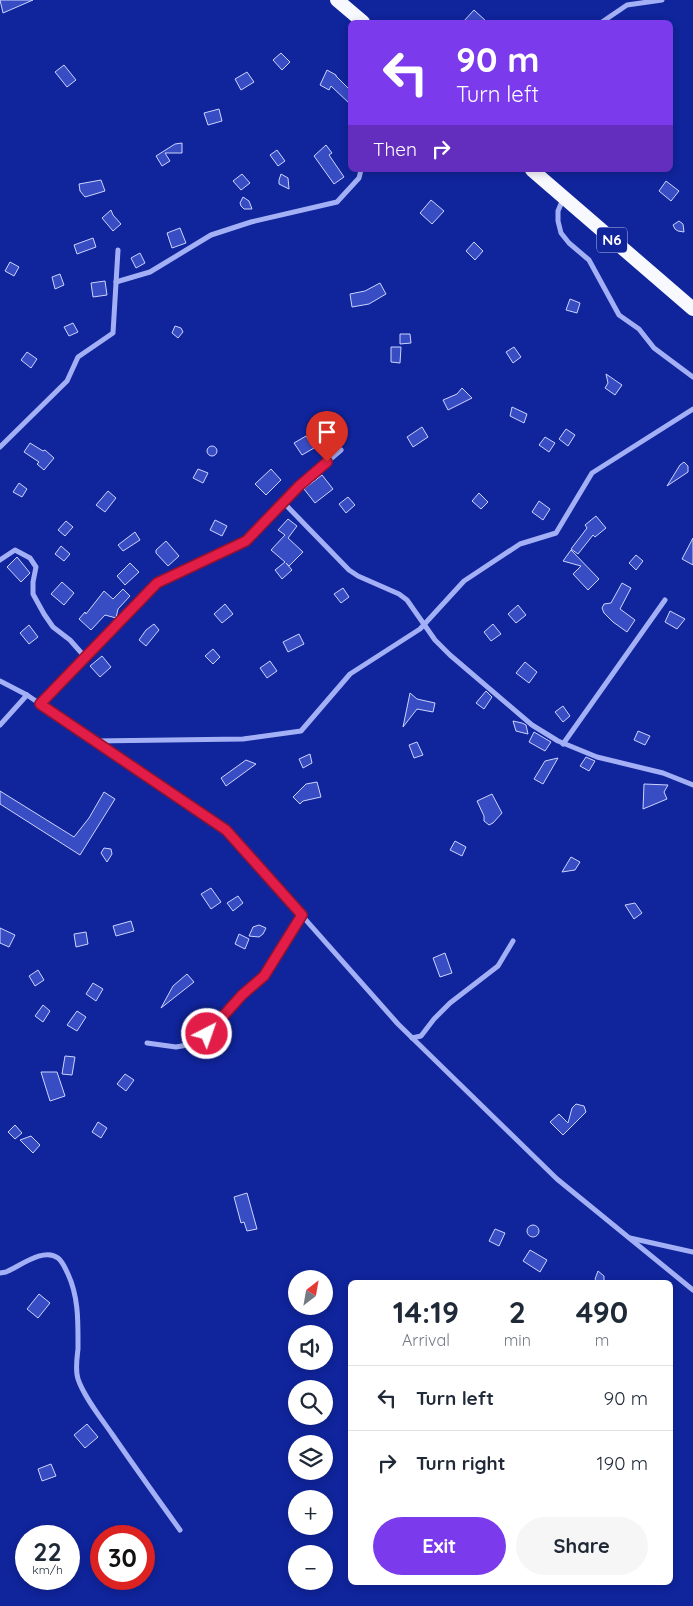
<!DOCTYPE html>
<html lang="en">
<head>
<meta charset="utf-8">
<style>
  :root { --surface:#fff; --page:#f6f6f7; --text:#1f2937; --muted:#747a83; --line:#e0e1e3; --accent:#7c3aed }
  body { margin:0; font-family:Quicksand,sans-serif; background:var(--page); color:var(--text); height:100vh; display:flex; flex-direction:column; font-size:19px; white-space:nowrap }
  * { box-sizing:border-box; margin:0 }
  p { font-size:16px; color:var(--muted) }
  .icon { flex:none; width:28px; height:28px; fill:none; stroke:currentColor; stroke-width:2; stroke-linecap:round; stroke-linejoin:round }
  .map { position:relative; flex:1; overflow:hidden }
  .side { position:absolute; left:348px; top:1280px; width:325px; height:305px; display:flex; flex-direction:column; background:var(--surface); border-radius:8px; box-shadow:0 2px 8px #0003 }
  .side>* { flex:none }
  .hud { position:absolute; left:348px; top:20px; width:325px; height:152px; border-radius:8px; box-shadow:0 2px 8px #0003; background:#7c3aed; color:#fff; overflow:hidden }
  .needle { width:32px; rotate:31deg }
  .buttons { position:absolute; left:288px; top:1270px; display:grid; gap:10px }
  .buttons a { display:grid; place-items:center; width:45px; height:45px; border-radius:50%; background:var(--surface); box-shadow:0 2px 8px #0003; font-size:25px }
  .speed { position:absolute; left:15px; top:1525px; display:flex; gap:10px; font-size:25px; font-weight:700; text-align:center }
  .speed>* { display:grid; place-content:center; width:65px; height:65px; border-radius:50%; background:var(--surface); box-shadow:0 2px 8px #0003; line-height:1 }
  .speed small { font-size:12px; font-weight:400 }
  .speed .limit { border:8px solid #d22; background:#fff; color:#111 }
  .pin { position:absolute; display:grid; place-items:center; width:42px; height:42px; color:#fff; margin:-51px -21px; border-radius:50% 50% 50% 0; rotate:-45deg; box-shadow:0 0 5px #0007 }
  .pin .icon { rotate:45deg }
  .me { position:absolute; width:55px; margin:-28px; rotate:41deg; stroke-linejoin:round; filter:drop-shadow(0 0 4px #0008) }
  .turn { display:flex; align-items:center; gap:18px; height:105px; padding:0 25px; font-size:22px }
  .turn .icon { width:65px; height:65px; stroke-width:2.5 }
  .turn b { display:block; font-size:35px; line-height:42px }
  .then { display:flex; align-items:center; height:48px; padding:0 25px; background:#0003; gap:10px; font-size:19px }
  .eta { display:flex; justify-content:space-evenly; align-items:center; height:85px; text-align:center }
  .eta b { font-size:30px; font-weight:700; line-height:35px }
  .button { display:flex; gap:10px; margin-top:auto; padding:10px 25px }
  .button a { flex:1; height:58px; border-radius:30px; background:var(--accent); color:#fff; font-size:20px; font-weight:700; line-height:58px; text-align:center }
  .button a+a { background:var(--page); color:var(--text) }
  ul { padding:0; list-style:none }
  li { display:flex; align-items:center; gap:15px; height:65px; padding:0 25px; border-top:1px solid var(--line) }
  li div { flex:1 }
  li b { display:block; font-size:19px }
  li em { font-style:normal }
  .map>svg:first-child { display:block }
  .building { fill:#384dc4; stroke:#ccd4fe }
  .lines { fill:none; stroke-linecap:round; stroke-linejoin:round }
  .minor { stroke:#a4b0f5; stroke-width:5 }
  .trunk { stroke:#f8f9ff; stroke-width:14 }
  .route-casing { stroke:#92132f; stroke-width:12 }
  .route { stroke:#e11d48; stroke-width:9 }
  .labels { text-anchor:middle; stroke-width:4; stroke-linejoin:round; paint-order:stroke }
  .shield { fill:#10249c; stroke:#b7bde1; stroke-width:1 }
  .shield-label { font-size:15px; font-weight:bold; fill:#fff }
</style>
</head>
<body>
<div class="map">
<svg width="693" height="1606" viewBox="0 0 693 1606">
  <rect width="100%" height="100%" fill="#10249c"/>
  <!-- building -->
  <g class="building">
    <polygon points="0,0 33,0 3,13"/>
    <polygon points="474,10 487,22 463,22"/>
    <polygon points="281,53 290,62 282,70 273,60"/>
    <polygon points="64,65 76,80 67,87 55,72"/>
    <polygon points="327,70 336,75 336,76 350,90 350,104 331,86 329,90 320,85"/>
    <polygon points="247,72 254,82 241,90 235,79"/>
    <polygon points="219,109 222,121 208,125 204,113"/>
    <polygon points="182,143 182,153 165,153 170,161 162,166 156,156 175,144"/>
    <polygon points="326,145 332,153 329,155 344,177 334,184 314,156"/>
    <polygon points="277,150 285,161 278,166 270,155"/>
    <polygon points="242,174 250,183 241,190 233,181"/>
    <polygon points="281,174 288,178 289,189 279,184 279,180"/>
    <polygon points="101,180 105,191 85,197 80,191 79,184"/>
    <polygon points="666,181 679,191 671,201 659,191"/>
    <polygon points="243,197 249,201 252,209 244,209 241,206 240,203"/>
    <polygon points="431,200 444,211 432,224 420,213"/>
    <polygon points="111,210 113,215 121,224 113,231 102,218"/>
    <polygon points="679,221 683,224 684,232 678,231 675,229 673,225"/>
    <polygon points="180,228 186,243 172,248 167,233"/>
    <polygon points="93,238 96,247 77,254 74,245"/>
    <polygon points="474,242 483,251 475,260 466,251"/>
    <polygon points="140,253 145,263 136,268 131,258"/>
    <polygon points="10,262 19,267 14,276 5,271"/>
    <polygon points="60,274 64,285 55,289 52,277"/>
    <polygon points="105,281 107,295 93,297 91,283"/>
    <polygon points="380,283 386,294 369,304 352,307 350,294 365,291"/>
    <polygon points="570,299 580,303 577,313 566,310"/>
    <polygon points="73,323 78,332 69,336 64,327"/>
    <polygon points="175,326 181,328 183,332 178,338 172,333"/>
    <polygon points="400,334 410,334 411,343 400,344"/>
    <polygon points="391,347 401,347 400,363 391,362"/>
    <polygon points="514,347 521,357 513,363 506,352"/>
    <polygon points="27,352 37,359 31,368 21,360"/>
    <polygon points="606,374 622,385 615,395 605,388 608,383"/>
    <polygon points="462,388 472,398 448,410 443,400 457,394"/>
    <polygon points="512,407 527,414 524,423 510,416"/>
    <polygon points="422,427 428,437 413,447 407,437"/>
    <polygon points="566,429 575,435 568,446 559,439"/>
    <polygon points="306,436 314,448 302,455 294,443"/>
    <polygon points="545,437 555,443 549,452 539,445"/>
    <polygon points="30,443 43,451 45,450 54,458 44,470 37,464 39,462 24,452"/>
    <circle cx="212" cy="451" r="5"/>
    <polygon points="684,462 688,466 688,472 667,486 680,465"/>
    <polygon points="198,469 208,473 203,483 193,478"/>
    <polygon points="271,469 281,480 266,495 255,484"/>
    <polygon points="322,475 333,489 315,503 304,489"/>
    <polygon points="19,483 27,489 22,497 13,492"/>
    <polygon points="108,491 116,498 105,512 96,505"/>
    <polygon points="479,493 488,502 481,509 472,501"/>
    <polygon points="348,497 355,505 346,513 339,504"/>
    <polygon points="539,501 550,509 543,520 532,512"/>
    <polygon points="596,516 606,528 595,537 593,535 578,554 571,549 587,528 585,525"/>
    <polygon points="288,519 297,526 288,538 303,552 289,566 286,563 292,570 282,579 275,570 285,562 271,550 285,535 278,530"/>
    <polygon points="215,520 227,526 222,536 210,530"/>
    <polygon points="66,521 73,527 65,536 58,530"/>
    <polygon points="135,532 140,540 123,551 118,545"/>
    <polygon points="693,538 693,565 682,559"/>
    <polygon points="166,541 179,556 168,566 156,553 156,550"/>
    <polygon points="61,546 70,554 64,561 55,554"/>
    <polygon points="571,550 599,579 588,590 573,574 581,566 563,561"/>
    <polygon points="636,555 643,561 636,570 629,563"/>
    <polygon points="17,557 30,573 21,582 7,567"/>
    <polygon points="130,563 139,572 125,585 117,576"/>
    <polygon points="62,582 74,593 64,605 51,594"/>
    <polygon points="622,583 631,588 620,609 635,620 627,632 613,622 604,613 602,608 604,604 611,603"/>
    <polygon points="343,588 349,597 341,603 334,594"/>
    <polygon points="123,589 130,596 118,609 116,618 105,615 91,630 79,619 85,612 86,614 104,591 113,599"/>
    <polygon points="225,604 233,614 222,623 214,614"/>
    <polygon points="518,605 526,615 516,623 508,614"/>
    <polygon points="670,611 685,619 677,629 665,622"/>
    <polygon points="154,624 159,630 146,646 139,640 146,630"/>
    <polygon points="493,624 501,634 491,641 484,632"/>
    <polygon points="29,625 38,637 29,644 20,633"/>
    <polygon points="299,634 304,644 288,652 283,642"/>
    <polygon points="213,649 220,657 213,664 205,656"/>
    <polygon points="102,656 111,667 100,677 90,666"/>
    <polygon points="270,661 277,671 267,678 260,668"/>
    <polygon points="525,662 537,672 529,683 516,673"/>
    <polygon points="486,691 492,697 484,709 476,703"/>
    <polygon points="410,693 417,699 435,703 433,712 417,709 403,727"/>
    <polygon points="563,706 570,716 563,722 555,712"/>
    <polygon points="513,721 522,723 526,725 528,734 516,731"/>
    <polygon points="638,731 650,736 645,745 634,740"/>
    <polygon points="534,732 551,742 545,751 529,742"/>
    <polygon points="417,742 423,755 414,758 409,745"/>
    <polygon points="310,754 312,763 303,768 299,759"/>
    <polygon points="586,757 595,761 589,771 580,766"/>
    <polygon points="558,758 543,784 534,779 545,761"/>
    <polygon points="246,760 256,764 226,786 221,778"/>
    <polygon points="317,782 321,797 303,801 300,804 293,797 306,784"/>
    <polygon points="644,784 668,785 664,792 667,799 643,809"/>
    <polygon points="0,791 74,837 89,818 104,792 115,799 80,855 0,804"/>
    <polygon points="492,794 502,813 493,823 489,825 484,821 484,816 477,801"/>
    <polygon points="455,841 466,847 462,856 450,850"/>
    <polygon points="104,848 111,849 112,854 107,862 101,853"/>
    <polygon points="571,857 580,862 575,870 562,872"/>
    <polygon points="211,888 221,902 211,909 201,894"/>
    <polygon points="238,896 243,903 233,911 227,903"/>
    <polygon points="635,903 642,913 634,919 625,905"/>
    <polygon points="131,921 134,931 116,936 113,926"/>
    <polygon points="259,925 266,928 263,934 259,937 249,936 253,927"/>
    <polygon points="0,928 15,935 9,947 0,943"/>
    <polygon points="86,932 88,944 76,947 74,934"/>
    <polygon points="239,934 249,939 245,949 235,944"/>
    <polygon points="445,953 452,973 440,977 433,958"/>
    <polygon points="38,970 44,980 35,986 29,976"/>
    <polygon points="187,974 194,982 161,1008 173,986"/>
    <polygon points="93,983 103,989 96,1001 86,994"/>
    <polygon points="43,1005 50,1011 43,1022 35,1016"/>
    <polygon points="77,1011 86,1017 77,1031 67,1025"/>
    <polygon points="65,1056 75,1057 72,1075 62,1074"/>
    <polygon points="41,1072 57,1072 65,1096 50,1101"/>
    <polygon points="125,1074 134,1080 126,1091 117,1084"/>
    <polygon points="576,1104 584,1106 586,1112 563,1135 550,1122 559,1114 568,1123 572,1108"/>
    <polygon points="98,1122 107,1128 101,1138 92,1132"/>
    <polygon points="15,1125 22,1133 15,1139 8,1132"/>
    <polygon points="31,1136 40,1145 33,1153 20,1140"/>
    <polygon points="247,1193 257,1229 247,1231 244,1222 241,1223 234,1197"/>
    <circle cx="533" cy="1231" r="6"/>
    <polygon points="495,1229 505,1233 499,1246 489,1241"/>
    <polygon points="530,1250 547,1260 540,1272 523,1261"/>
    <polygon points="598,1271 604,1276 604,1280 601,1282 597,1282 595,1279"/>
    <polygon points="39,1294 50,1303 38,1318 27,1309"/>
    <polygon points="87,1424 98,1437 85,1448 74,1435"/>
    <polygon points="51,1464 56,1476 42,1481 38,1469"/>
  </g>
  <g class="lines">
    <!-- minor -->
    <g class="minor">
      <polyline points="602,22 627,5 662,0"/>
      <polyline points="563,199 558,211 558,221 561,233 569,243 589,260 619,315 639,329 654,348 693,377"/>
      <polyline points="116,282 150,272 211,235 251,222 337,202 359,178 361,170"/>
      <polyline points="0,447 67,381 78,357 113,333 118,250"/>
      <polyline points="283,502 349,570 358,576 399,594 407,600 435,640 450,655 532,725 558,741 597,757 663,773 693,785"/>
      <polyline points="0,560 15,550 30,558 36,567 33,582 33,594 44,614 53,627 70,640 85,657"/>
      <polyline points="0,681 27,695 226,830 398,1024 557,1179 693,1290"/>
      <polyline points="40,704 157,583 246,541 299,486 341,450"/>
      <polyline points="0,725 27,695"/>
      <polyline points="94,741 243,739 301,731 350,674 420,629 464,581 520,544 556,533 592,473 693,409"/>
      <polyline points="563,744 665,600"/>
      <polyline points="412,1038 421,1036 434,1019 450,1003 498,966 513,941"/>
      <polyline points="147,1043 176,1047 193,1044 207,1034 242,995 264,976 302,915"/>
      <polyline points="630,1238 693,1252"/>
      <path d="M 0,1273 L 6,1272 C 20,1266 44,1247 58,1258 C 63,1262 65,1268 68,1274 C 79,1298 78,1323 78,1349 C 77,1358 75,1370 78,1379 C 84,1397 101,1418 112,1434 C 134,1466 157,1498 180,1530"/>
    </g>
    <!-- trunk -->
    <g class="trunk">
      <polyline points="337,0 363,22"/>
      <polyline points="532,170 693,309"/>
    </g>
  </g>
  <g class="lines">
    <!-- route casing -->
    <g class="route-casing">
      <polyline id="route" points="207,1034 242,995 264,976 302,915 226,830 40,704 157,583 246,541 299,486 327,462"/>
    </g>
    <!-- route -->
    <use href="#route" class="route"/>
  </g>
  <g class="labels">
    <!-- shield labels -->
    <rect class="shield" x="597" y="227.5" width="30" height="25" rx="4"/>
    <g class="shield-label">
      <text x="612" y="245">N6</text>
    </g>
  </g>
</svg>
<div class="buttons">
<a><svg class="needle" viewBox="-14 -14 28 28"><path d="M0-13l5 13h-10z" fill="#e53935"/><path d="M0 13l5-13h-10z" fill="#747a83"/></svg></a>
<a><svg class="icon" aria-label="sound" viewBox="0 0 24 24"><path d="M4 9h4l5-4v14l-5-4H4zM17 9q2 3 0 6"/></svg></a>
<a><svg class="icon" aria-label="search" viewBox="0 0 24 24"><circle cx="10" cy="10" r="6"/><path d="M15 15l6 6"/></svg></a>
<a><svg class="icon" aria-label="layers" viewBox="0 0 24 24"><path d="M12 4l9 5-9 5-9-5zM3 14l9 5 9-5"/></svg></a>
<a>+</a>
<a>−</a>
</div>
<div class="speed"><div>22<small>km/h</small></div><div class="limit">30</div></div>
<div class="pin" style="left:327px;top:462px;background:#d93025"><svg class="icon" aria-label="arrive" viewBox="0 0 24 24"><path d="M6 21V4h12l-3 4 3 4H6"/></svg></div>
<svg class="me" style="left:207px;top:1034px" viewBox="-20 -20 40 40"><circle r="17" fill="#e11d48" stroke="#fff" stroke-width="3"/><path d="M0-11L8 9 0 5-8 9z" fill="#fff"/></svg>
<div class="hud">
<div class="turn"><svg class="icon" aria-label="left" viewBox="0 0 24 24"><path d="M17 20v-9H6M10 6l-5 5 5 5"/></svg><div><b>90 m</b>Turn left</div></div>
<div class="then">Then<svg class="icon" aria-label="right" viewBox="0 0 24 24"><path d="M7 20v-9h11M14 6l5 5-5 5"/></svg></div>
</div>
<section class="side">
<div class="eta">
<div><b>14:19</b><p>Arrival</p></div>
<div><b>2</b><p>min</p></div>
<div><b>490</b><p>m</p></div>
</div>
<ul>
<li><svg class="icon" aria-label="left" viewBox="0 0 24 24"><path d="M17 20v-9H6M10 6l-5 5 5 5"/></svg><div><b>Turn left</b></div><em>90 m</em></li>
<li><svg class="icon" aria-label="right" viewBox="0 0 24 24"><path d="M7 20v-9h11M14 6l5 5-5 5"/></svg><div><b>Turn right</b></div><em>190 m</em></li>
</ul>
<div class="button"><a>Exit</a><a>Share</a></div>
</section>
</div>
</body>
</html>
